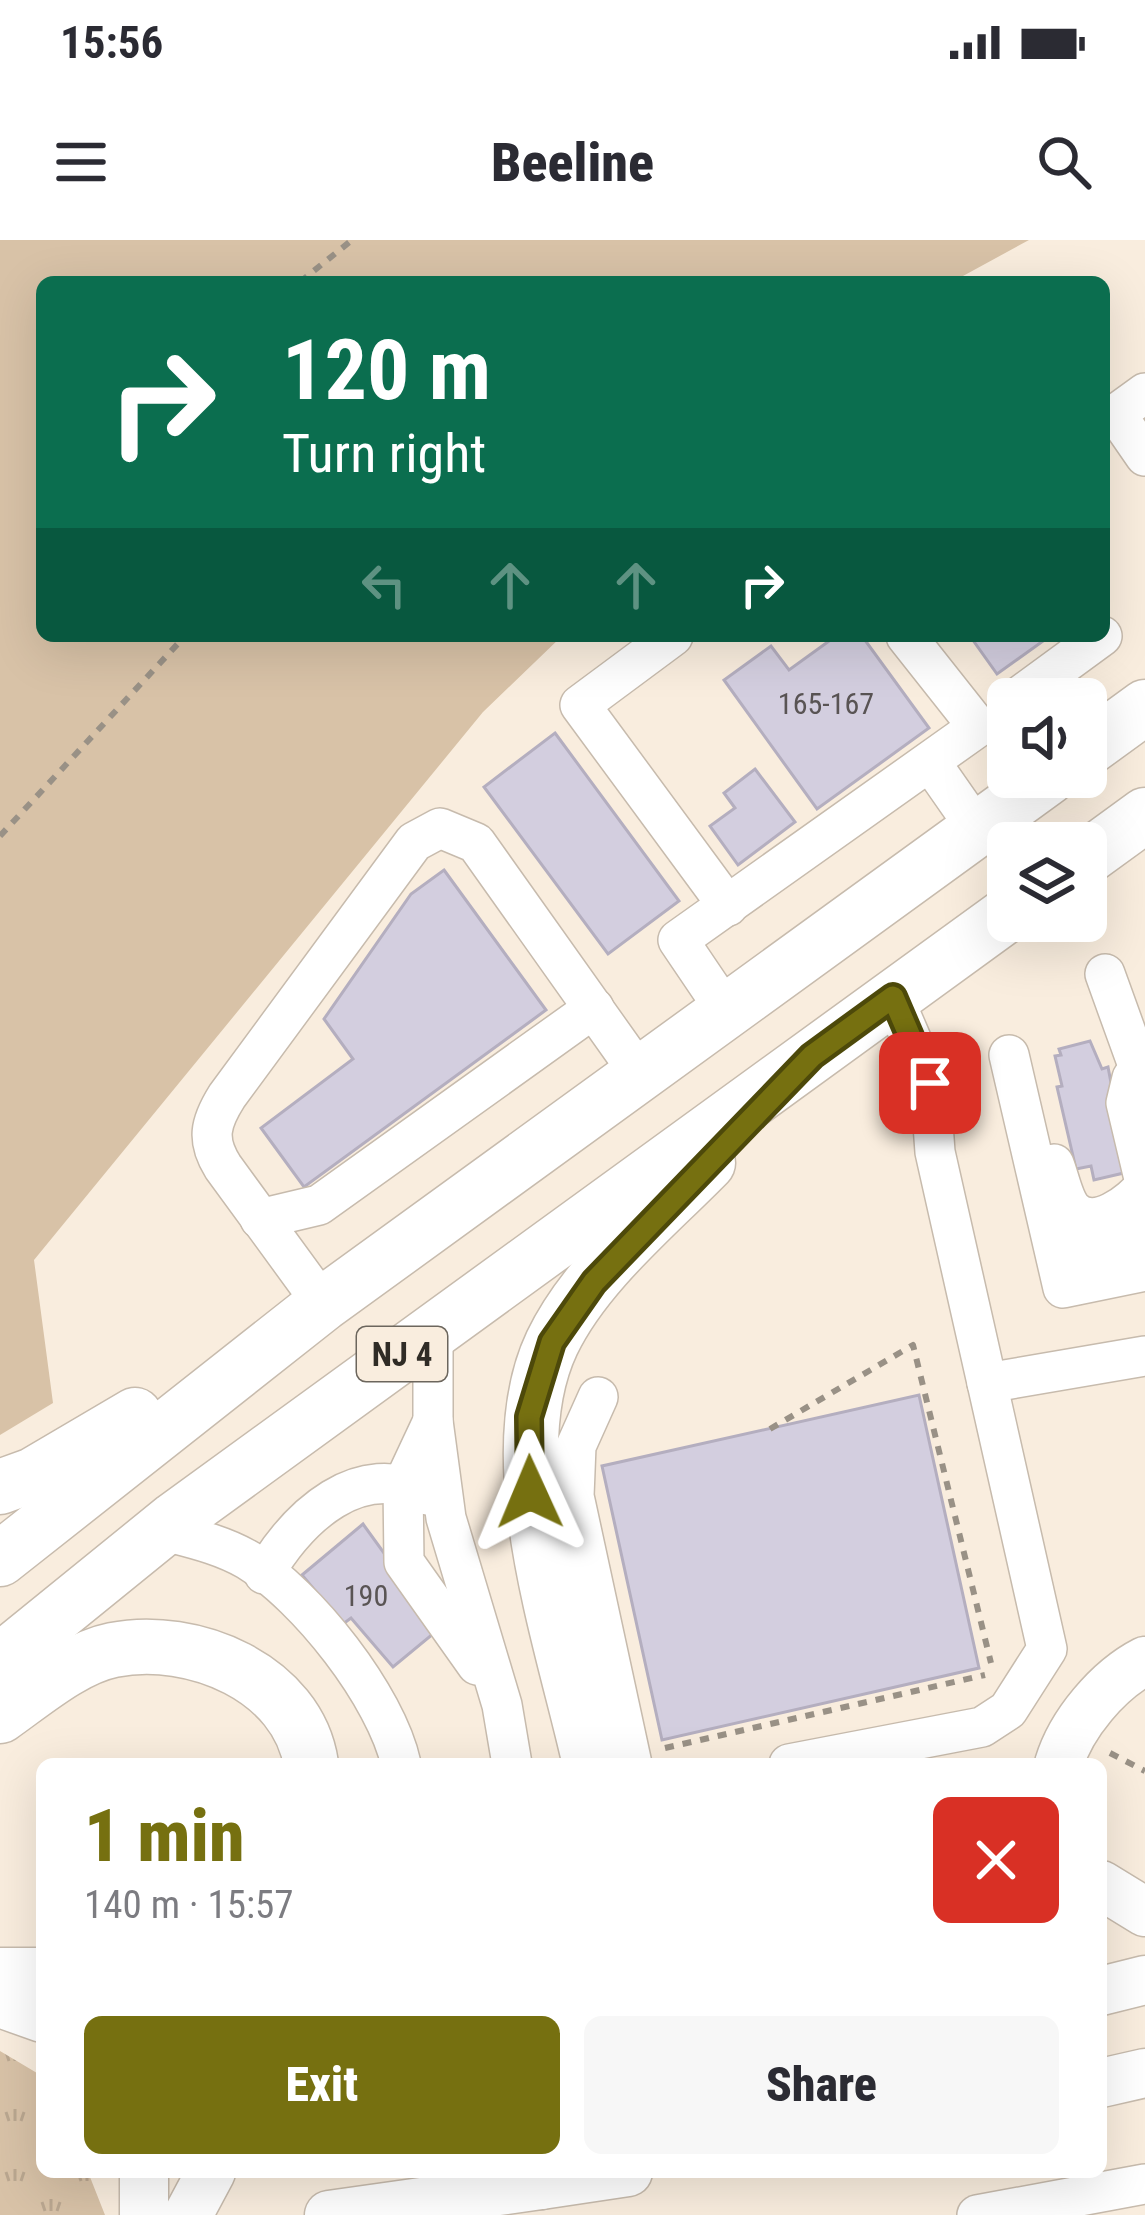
<!DOCTYPE html>
<html lang="en">
<head>
<meta charset="utf-8">
<style>
  :root { --surface:#fff; --page:#f7f7f7; --text:#2b2b33; --muted:#7c7c81; --accent:#767010 }
  body { margin:0; font-family:"Roboto Condensed",sans-serif; background:var(--page); color:var(--text); height:100vh; display:flex; flex-direction:column; font-size:45px; white-space:nowrap }
  * { box-sizing:border-box; margin:0 }
  p { font-size:39px; color:var(--muted) }
  .icon { flex:none; width:66px; height:66px; fill:none; stroke:currentColor; stroke-width:2; stroke-linecap:round; stroke-linejoin:round }
  .map { position:relative; flex:1; overflow:hidden }
  .details { position:absolute; left:36px; top:1518px; width:1071px; height:420px; display:flex; flex-direction:column; background:var(--surface); border-radius:18px; box-shadow:0 12px 48px #0002 }
  .details>* { flex:none }
  .hud { position:absolute; left:36px; top:36px; width:1074px; height:366px; border-radius:18px; box-shadow:0 12px 48px #0002; background:#0b6e4f; color:#fff; overflow:hidden }
  .buttons { position:absolute; left:987px; top:438px; display:grid; gap:24px }
  .buttons a { display:grid; place-items:center; width:120px; height:120px; border-radius:18px; background:var(--surface); box-shadow:0 12px 48px #0002; font-size:60px }
  .pin { position:absolute; display:grid; place-items:center; width:102px; height:102px; color:#fff; margin:-51px; border-radius:24px; box-shadow:0 6px 18px #0006 }
  .me { position:absolute; width:132px; margin:-66px; rotate:359deg; stroke-linejoin:round; filter:drop-shadow(0 0 9px #0008) }
  .turn { display:flex; align-items:center; gap:42px; height:252px; padding:0 48px; font-size:54px }
  .turn .icon { width:156px; height:156px; stroke-width:2.5 }
  .turn b { display:block; font-size:84px; line-height:102px }
  .lanes { display:flex; align-items:center; height:114px; padding:0 48px; background:#0003; justify-content:center; gap:60px; direction:ltr }
  .lanes .off { opacity:.35 }
  .round { display:grid; place-items:center; flex:none; width:126px; height:126px; border-radius:18px; background:var(--page) }
  .summary { display:flex; align-items:center; justify-content:space-between; height:204px; padding:0 48px }
  h1 { font-size:72px; font-weight:800; line-height:90px; color:var(--accent) }
  .button { display:flex; gap:24px; margin-top:auto; padding:24px 48px }
  .button a { flex:1; height:138px; border-radius:18px; background:var(--accent); color:#fff; font-size:48px; font-weight:800; line-height:138px; text-align:center }
  .button a+a { background:var(--page); color:var(--text) }
  .status { display:flex; justify-content:space-between; align-items:center; height:84px; padding:0 60px; background:var(--surface); direction:ltr }
  .status svg { height:33px; fill:currentColor }
  header { display:flex; justify-content:space-between; align-items:center; height:156px; padding:0 48px; background:var(--surface); font-size:54px; font-weight:800 }
  .map>svg:first-child { display:block }
  .green { fill:#d8c2a7 }
  .park { fill:url(#park-tufts) }
  .building { fill:#d3cedf; stroke:#b4aebf; stroke-width:3 }
  .lines { fill:none; stroke-linecap:round; stroke-linejoin:round }
  .minor-casing { stroke:#c7bbad; stroke-width:42 }
  .major-casing { stroke:#c7bbad; stroke-width:51 }
  .highway-casing { stroke:#c7bbad; stroke-width:57 }
  .path { stroke:#999186; stroke-width:6; stroke-dasharray:9 9; stroke-linecap:butt }
  .minor { stroke:#fff; stroke-width:39 }
  .major { stroke:#fff; stroke-width:48 }
  .highway { stroke:#fff; stroke-width:54 }
  .route-casing { stroke:#4d490a; stroke-width:30 }
  .route { stroke:#767010; stroke-width:21 }
  .labels { text-anchor:middle; stroke-width:12; stroke-linejoin:round; paint-order:stroke }
  .number-label { font-size:30px; fill:#595454 }
  .shield { fill:#f9edde; stroke:#6c665d; stroke-width:3 }
  .shield-label { font-size:33px; font-weight:bold; fill:#302c26 }
</style>
</head>
<body>
<div class="status"><b>15:56</b><svg viewBox="0 0 49 12"><path d="M0 12V9h3v3zM5 12V6h3v6zM10 12V3h3v9zM15 12V0h3v12zM26 1h20v11H26zM47 4h2v5h-2z"/></svg></div>
<header><svg class="icon" aria-label="menu" viewBox="0 0 24 24"><path d="M4 6h16M4 12h16M4 18h16"/></svg>Beeline<svg class="icon" aria-label="search" viewBox="0 0 24 24"><circle cx="10" cy="10" r="6"/><path d="M15 15l6 6"/></svg></header>
<div class="map">
<svg width="1145" height="1975" viewBox="0 0 1145 1975">
  <defs>
    <pattern id="park-tufts" width="24" height="20" patternUnits="userSpaceOnUse" patternTransform="scale(3)"><rect width="24" height="20" fill="#d8c2a7"/><path d="M3 7l-1-3M5 7V3M7 7l1-3M15 17l-1-3M17 17v-4M19 17l1-3" fill="none" stroke="#baa790"/></pattern>
  </defs>
  <rect width="100%" height="100%" fill="#f9edde"/>
  <!-- green -->
  <polygon class="green" points="0,0 1029,0 952,42 42,42 42,396 562,396 483,472 34,1020 53,1163 0,1195"/>
  <!-- park -->
  <polygon class="park" points="0,1811 42,1836 42,1932 88,1932 105,1975 0,1975"/>
  <!-- building -->
  <g class="building">
    <polygon points="836,396 862,396 929,488 817,569 724,440 771,406 789,430"/>
    <polygon points="970,396 1050,396 997,434"/>
    <polygon points="555,493 679,661 608,714 484,547"/>
    <polygon points="755,529 795,582 738,625 710,586 735,568 724,553"/>
    <polygon points="444,630 546,770 304,947 261,888 353,819 324,779 411,654"/>
    <polygon points="1090,801 1102,829 1108,827 1128,932 1094,940 1091,926 1076,929 1057,847 1062,846 1055,816 1061,815 1059,809"/>
    <polygon points="919,1155 979,1428 662,1500 602,1226"/>
    <polygon points="363,1284 439,1389 393,1427 351,1378 343,1384 302,1335"/>
  </g>
  <g class="lines">
    <!-- minor casing -->
    <g class="minor-casing">
      <g id="minor">
        <polyline points="1145,153 1116,174 1145,216"/>
        <polyline points="673,396 580,465 728,666"/>
        <polyline points="1016,459 1102,396"/>
        <polyline points="931,523 977,589"/>
        <polyline points="1105,734 1136,820 1145,865"/>
        <polyline points="726,771 678,700 978,487 906,396"/>
        <polyline points="1009,815 1063,1048 1145,1031"/>
        <polyline points="1132,838 1126,863 1145,943"/>
        <path d="M 1054,924 C 1059,936 1063,959 1072,969 C 1093,993 1133,962 1145,945"/>
        <polyline points="1049,968 1070,998 1088,1009 1130,1000 1145,990"/>
        <polyline points="260,979 319,965 594,768"/>
        <path d="M 323,1064 L 223,927 C 206,900 210,883 227,856 L 414,602 L 440,588 L 476,603 L 640,834"/>
        <polyline points="433,1091 433,1181 446,1278 502,1465 512,1524"/>
        <polyline points="987,1143 1145,1116"/>
        <polyline points="598,1157 576,1206 574,1256 632,1524"/>
        <polyline points="433,1181 403,1245 404,1322 477,1425"/>
        <path d="M 161,1290 C 191,1298 220,1304 248,1320 C 307,1356 386,1456 401,1524"/>
        <path d="M 264,1334 C 298,1277 359,1218 428,1255"/>
        <polyline points="789,1524 982,1487 1008,1470 1047,1409 935,912 930,843 893,757"/>
        <polyline points="977,1975 1145,1944"/>
      </g>
    </g>
    <!-- major casing -->
    <g class="major-casing">
      <g id="major">
        <path d="M 1059,1524 C 1071,1484 1108,1440 1145,1421"/>
        <polyline points="1101,1645 1145,1672"/>
        <polyline points="1101,1751 1145,1740"/>
        <polyline points="0,1763 42,1778"/>
        <polyline points="1101,1843 1145,1833"/>
        <polyline points="144,1932 144,1975"/>
        <polyline points="507,1942 541,1945 628,1932"/>
        <polyline points="188,1975 211,1932"/>
        <polyline points="329,1975 541,1945"/>
      </g>
    </g>
    <!-- highway casing -->
    <g class="highway-casing">
      <g id="highway">
        <polyline points="1086,510 1145,467"/>
        <polyline points="1086,618 1145,575"/>
        <polyline points="0,1247 33,1235 135,1175"/>
        <polyline points="0,1319 323,1064 1049,537"/>
        <polyline points="0,1421 175,1279 1008,674"/>
        <path d="M 0,1476 C 33,1453 73,1418 113,1410 C 193,1394 298,1438 311,1524"/>
        <path d="M 590,1524 C 563,1402 497,1219 552,1103 C 585,1034 655,977 708,923"/>
        <polyline points="0,1735 42,1735"/>
      </g>
    </g>
    <!-- path -->
    <g class="path">
      <polyline points="300,42 352,0"/>
      <polyline points="0,596 185,396"/>
      <polyline points="770,1189 913,1105 991,1423"/>
      <polyline points="665,1508 985,1435"/>
      <polyline points="1110,1513 1145,1531"/>
    </g>
    <!-- minor -->
    <use href="#minor" class="minor"/>
    <!-- major -->
    <use href="#major" class="major"/>
    <!-- highway -->
    <use href="#highway" class="highway"/>
  </g>
  <g class="lines">
    <!-- route casing -->
    <g class="route-casing">
      <polyline id="route" points="530,1252 529,1177 552,1102 594,1042 812,816 893,757 930,843"/>
    </g>
    <!-- route -->
    <use href="#route" class="route"/>
  </g>
  <g class="labels">
    <!-- number labels -->
    <g class="number-label">
      <text x="826" y="474">165-167</text>
      <text x="366" y="1366">190</text>
    </g>
    <!-- shield labels -->
    <rect class="shield" x="357" y="1087" width="90" height="54" rx="9"/>
    <g class="shield-label">
      <text x="402" y="1126">NJ 4</text>
    </g>
  </g>
</svg>
<div class="buttons">
<a><svg class="icon" aria-label="sound" viewBox="0 0 24 24"><path d="M4 9h4l5-4v14l-5-4H4zM17 9q2 3 0 6"/></svg></a>
<a><svg class="icon" aria-label="layers" viewBox="0 0 24 24"><path d="M12 4l9 5-9 5-9-5zM3 14l9 5 9-5"/></svg></a>
</div>
<div class="pin" style="left:930px;top:843px;background:#d93025"><svg class="icon" aria-label="arrive" viewBox="0 0 24 24"><path d="M6 21V4h12l-3 4 3 4H6"/></svg></div>
<svg class="me" style="left:530px;top:1252px" viewBox="-20 -20 40 40"><path d="M0-17L14 15 0 8-14 15z" fill="#767010" stroke="#fff" stroke-width="4"/></svg>
<div class="hud">
<div class="turn"><svg class="icon" aria-label="right" viewBox="0 0 24 24"><path d="M7 20v-9h11M14 6l5 5-5 5"/></svg><div><b>120 m</b>Turn right</div></div>
<div class="lanes"><svg class="icon off" aria-label="left" viewBox="0 0 24 24"><path d="M17 20v-9H6M10 6l-5 5 5 5"/></svg><svg class="icon off" aria-label="ahead" viewBox="0 0 24 24"><path d="M12 20V5M6 11l6-6 6 6"/></svg><svg class="icon off" aria-label="ahead" viewBox="0 0 24 24"><path d="M12 20V5M6 11l6-6 6 6"/></svg><svg class="icon" aria-label="right" viewBox="0 0 24 24"><path d="M7 20v-9h11M14 6l5 5-5 5"/></svg></div>
</div>
<section class="details">
<div class="summary"><div><h1>1 min</h1><p>140 m · 15:57</p></div><a class="round" style="background:#d93025;color:#fff"><svg class="icon" aria-label="close" viewBox="0 0 24 24"><path d="M6 6l12 12M18 6L6 18"/></svg></a></div>
<div class="button"><a>Exit</a><a>Share</a></div>
</section>
</div>
</body>
</html>
